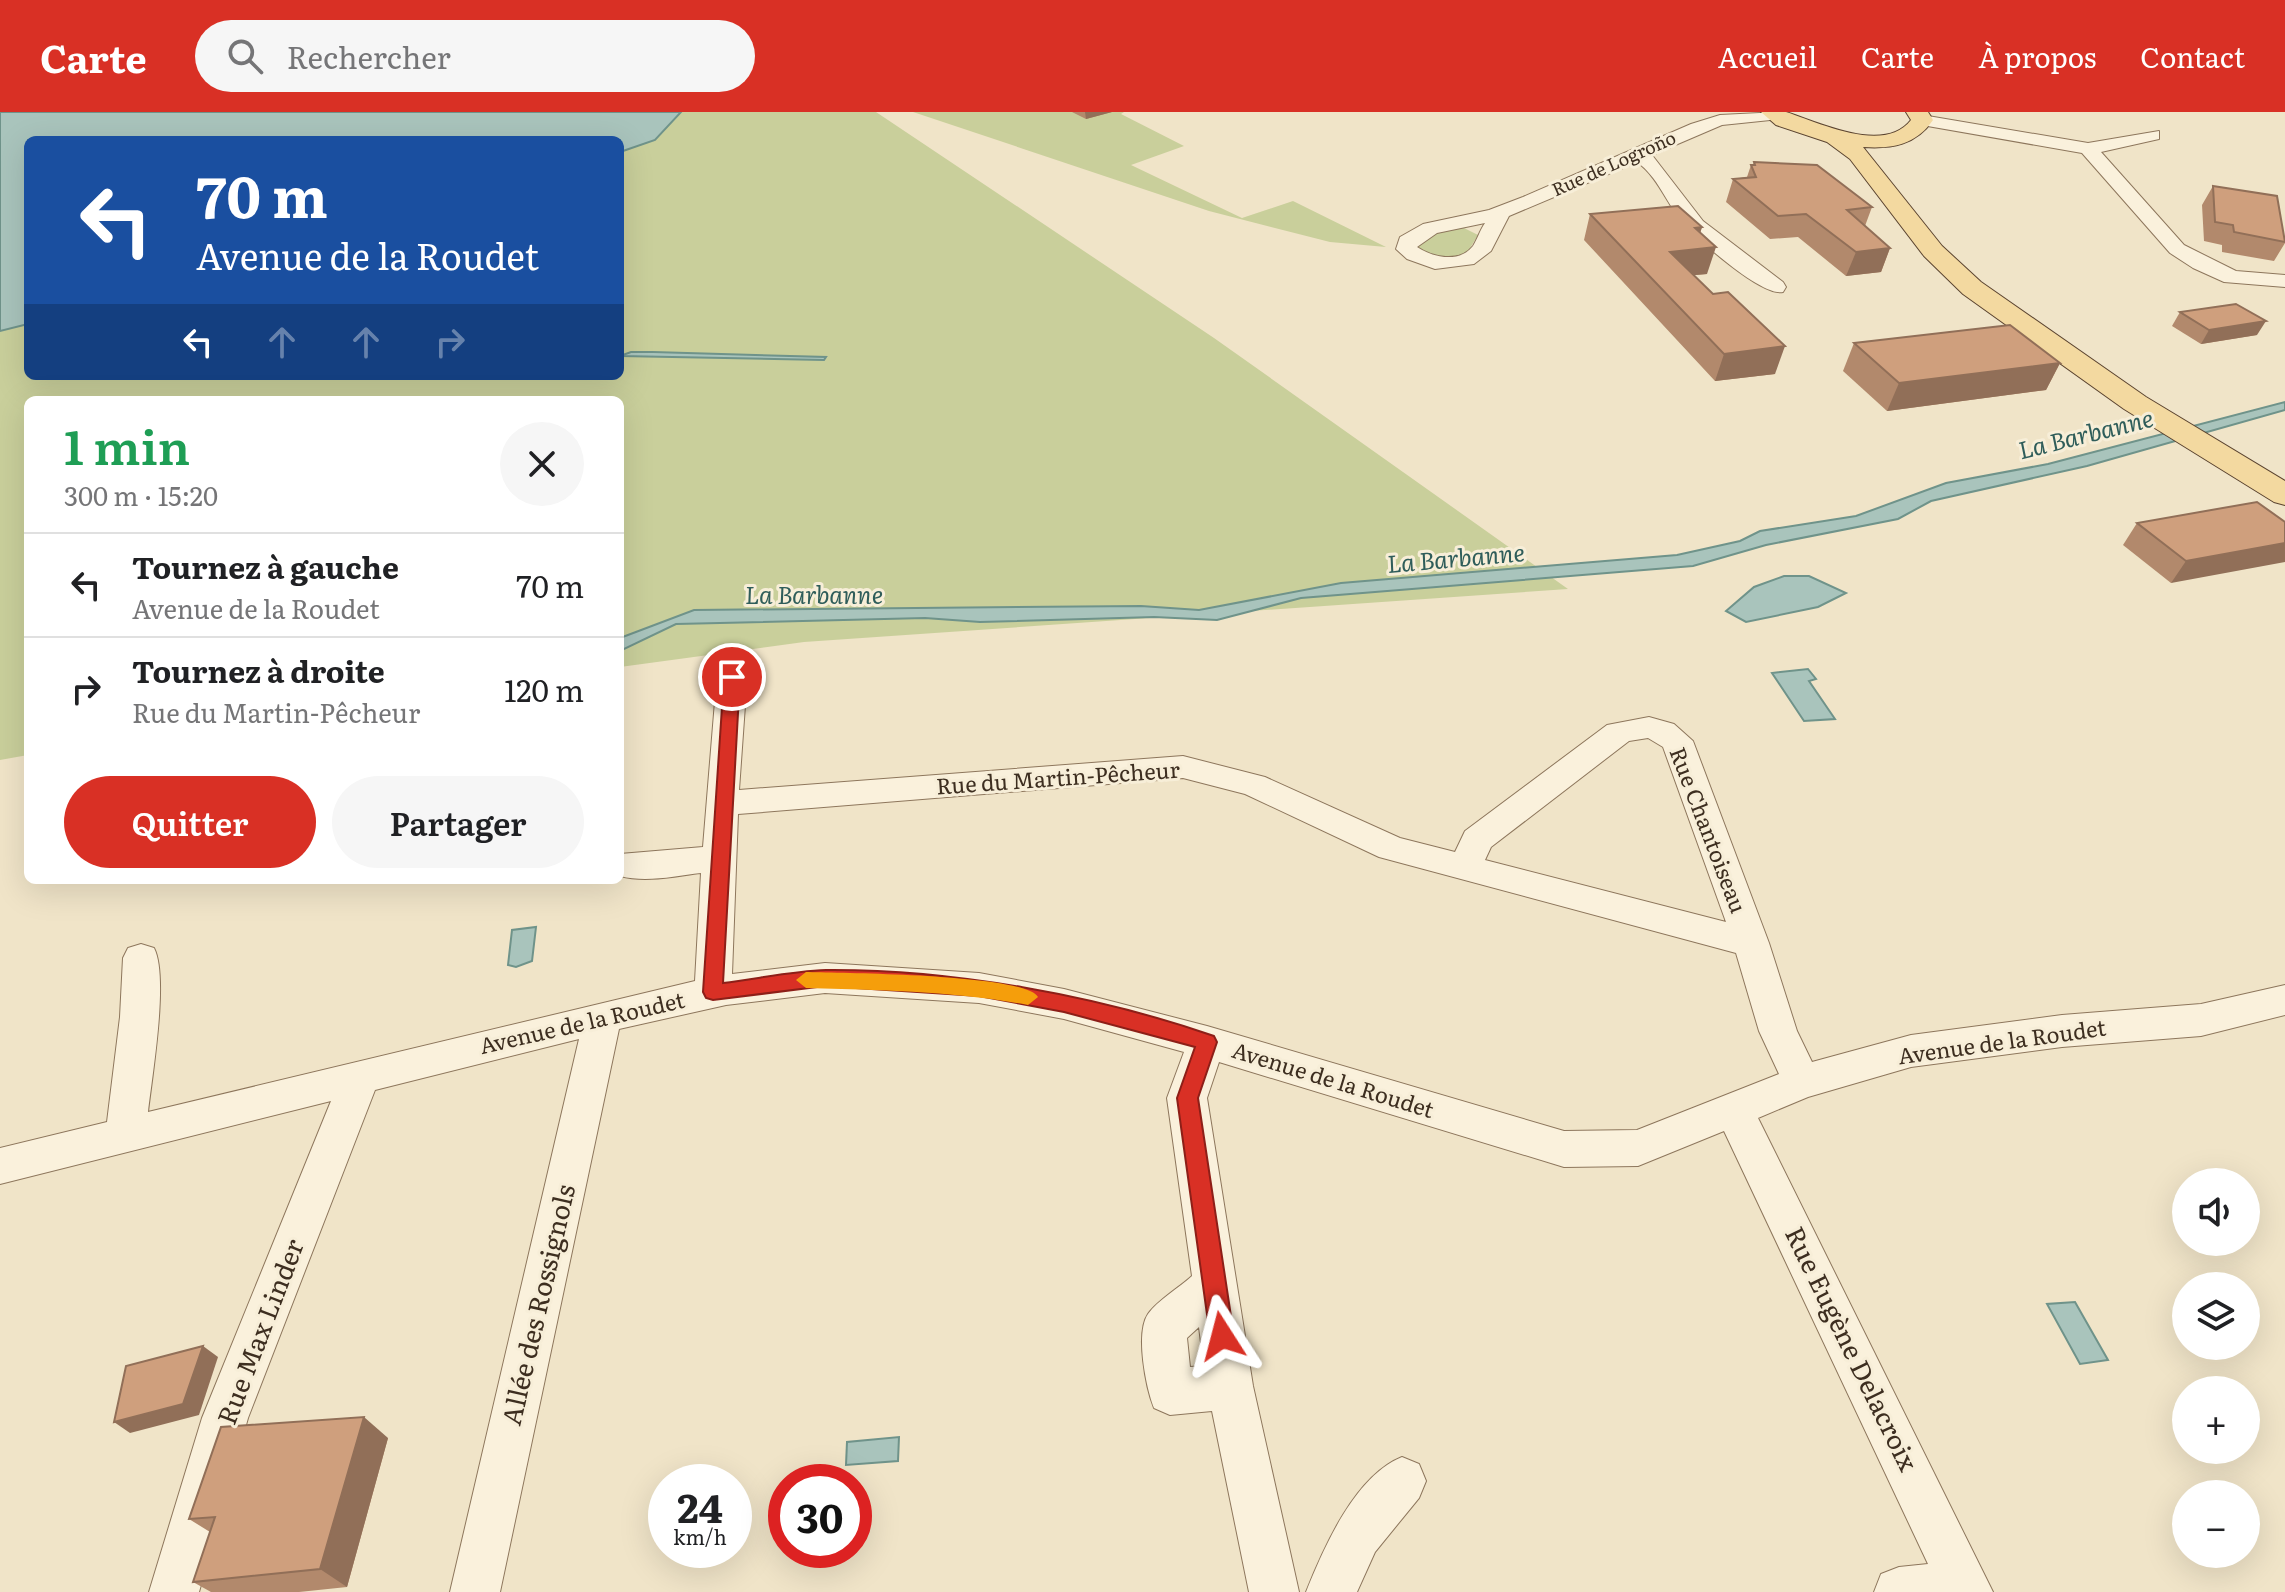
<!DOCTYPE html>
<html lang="fr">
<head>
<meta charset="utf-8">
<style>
  :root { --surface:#fff; --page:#f6f6f6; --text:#202124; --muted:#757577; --line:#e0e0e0; --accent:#d93025 }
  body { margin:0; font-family:Literata,serif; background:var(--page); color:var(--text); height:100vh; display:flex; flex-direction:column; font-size:30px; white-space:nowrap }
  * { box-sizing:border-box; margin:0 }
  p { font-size:26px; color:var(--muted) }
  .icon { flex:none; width:44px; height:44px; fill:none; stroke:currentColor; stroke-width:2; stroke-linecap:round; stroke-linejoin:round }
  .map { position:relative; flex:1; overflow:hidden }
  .sheet { position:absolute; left:24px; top:284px; width:600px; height:488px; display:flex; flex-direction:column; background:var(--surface); border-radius:12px; box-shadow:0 8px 32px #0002 }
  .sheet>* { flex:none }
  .guide { position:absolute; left:24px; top:24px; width:600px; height:244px; border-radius:12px; box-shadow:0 8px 32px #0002; background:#1a4fa0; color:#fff; overflow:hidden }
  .buttons { position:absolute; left:2172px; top:1056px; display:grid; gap:16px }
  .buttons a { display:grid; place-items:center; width:88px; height:88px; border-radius:50%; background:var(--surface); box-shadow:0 8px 32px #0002; font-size:40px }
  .speed { position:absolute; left:648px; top:1352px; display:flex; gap:16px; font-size:40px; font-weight:700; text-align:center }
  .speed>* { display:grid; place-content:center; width:104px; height:104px; border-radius:50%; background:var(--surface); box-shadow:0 8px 32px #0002; line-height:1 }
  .speed small { font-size:20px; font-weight:400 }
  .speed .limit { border:12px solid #d22; background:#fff; color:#111 }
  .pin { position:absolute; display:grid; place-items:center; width:68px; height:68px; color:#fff; margin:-34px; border:4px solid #fff; border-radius:50%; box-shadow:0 2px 8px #0007 }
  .me { position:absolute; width:88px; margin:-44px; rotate:351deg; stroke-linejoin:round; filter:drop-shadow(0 0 6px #0008) }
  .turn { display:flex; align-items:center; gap:28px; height:168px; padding:0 40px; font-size:36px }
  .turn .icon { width:104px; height:104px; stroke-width:2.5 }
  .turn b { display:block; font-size:56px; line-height:68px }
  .lanes { display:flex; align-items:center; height:76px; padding:0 40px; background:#0003; justify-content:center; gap:40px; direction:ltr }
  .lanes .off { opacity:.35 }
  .round { display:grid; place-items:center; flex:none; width:84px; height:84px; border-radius:42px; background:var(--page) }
  .head { display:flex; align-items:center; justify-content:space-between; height:136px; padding:0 40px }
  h1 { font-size:48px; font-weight:600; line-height:60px; color:#1e9e55 }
  .button { display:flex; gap:16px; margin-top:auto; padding:16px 40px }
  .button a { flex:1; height:92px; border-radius:48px; background:var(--accent); color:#fff; font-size:32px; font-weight:600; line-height:92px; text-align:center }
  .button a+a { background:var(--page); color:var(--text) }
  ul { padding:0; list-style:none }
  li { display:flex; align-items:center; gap:24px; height:104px; padding:0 40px; border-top:2px solid var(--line) }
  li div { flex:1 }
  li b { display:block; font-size:30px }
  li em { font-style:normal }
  header { display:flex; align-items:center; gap:48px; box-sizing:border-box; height:112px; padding:0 40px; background:var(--accent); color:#fff }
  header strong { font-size:38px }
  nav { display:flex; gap:44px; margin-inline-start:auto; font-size:28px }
  .search { width:560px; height:72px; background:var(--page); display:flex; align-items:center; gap:20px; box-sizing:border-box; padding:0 28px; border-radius:44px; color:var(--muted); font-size:30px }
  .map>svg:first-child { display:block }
  .green { fill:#c9cf9b; fill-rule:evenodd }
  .water { fill:#a9c4bc; stroke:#6f938a; stroke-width:2 }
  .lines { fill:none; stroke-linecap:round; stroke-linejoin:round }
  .minor-casing { stroke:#8d765c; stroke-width:2 }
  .major-casing { stroke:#5b4430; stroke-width:2 }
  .minor { fill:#faf1dc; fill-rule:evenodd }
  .major { fill:#f3d9a0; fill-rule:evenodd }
  .wall { fill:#b2896c }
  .shaded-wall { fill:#916f58 }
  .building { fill:#cf9f7d; stroke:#916f58; stroke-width:2 }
  .route { fill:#d93025; stroke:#8d1f18; stroke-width:2 }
  .slow { fill:#f59e0b }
  .labels { text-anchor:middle; stroke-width:6; stroke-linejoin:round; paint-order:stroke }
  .far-street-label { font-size:18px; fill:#3d2e20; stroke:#f7eed8 }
  .street-label { font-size:22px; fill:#3d2e20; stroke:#f7eed8 }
  .water-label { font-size:24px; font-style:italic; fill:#2f5d5a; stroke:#f7eed8 }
  .near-street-label { font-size:26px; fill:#3d2e20; stroke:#f7eed8 }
</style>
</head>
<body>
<header>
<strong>Carte</strong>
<div class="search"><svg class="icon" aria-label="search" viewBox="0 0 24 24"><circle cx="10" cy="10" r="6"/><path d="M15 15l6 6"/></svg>Rechercher</div>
<nav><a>Accueil</a><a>Carte</a><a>À propos</a><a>Contact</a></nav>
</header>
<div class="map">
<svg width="2285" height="1480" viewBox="0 0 2285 1480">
  <rect width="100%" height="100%" fill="#f0e4c8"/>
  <!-- green -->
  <g class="green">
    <path d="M 0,0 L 876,0 L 1214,226 L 1568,477 L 804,530 L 620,555 L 620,288 L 28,288 L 28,643 L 0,648 ZM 28,28 L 620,28 L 620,264 L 28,264 Z"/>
    <polygon points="913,0 1124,0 1121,2 1184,34 1131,53 1242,106 1293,89 1386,135 1330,130 1209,99"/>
    <polygon points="1456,112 1478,123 1467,141 1448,147 1419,143 1412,131"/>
  </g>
  <!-- water -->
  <g class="water">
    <polygon points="0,0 681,0 655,28 620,40 620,28 28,28 28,212 0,219"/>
    <polygon points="631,240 653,240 826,245 824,248 620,244"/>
    <polygon points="2285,290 2285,298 2087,354 1931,389 1898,407 1766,433 1693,454 1301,486 1217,508 1154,505 980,510 925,506 676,512 620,539 620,526 694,498 1141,494 1199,498 1341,471 1677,443 1740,429 1760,419 1856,404 1946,371 2048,352"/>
    <polygon points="1784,464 1809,464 1846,481 1818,495 1746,510 1726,499 1754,475"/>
    <polygon points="1808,557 1816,567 1809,569 1835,607 1804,609 1772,561"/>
    <polygon points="536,815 532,849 516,855 508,853 512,818"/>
    <polygon points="2075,1190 2108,1248 2080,1252 2047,1192"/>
    <polygon points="899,1325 898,1349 846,1353 847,1330"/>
  </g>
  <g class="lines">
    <!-- minor casing -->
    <g class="minor-casing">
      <g id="minor">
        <path d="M 1781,0 L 1780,7 L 1722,13 L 1652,43 L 1703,109 L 1783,170 L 1786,175 L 1783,180 C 1762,185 1697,127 1682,110 C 1666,90 1658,65 1637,50 L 1509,104 L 1491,139 L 1474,152 L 1435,157 L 1407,147 L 1396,137 L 1400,125 L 1423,112 L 1489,98 L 1523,85 L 1691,12 L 1720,3 ZM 1485,111 C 1480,118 1477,128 1473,134 C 1459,152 1432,145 1417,135 L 1437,121 Z"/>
        <polygon points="1922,3 2088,31 2159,19 2159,27 2101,40 2184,133 2236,159 2285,163 2285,175 2224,170 2193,156 2170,141 2082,41 1916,12 1913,8"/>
        <path d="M 732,555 L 743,558 L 747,565 L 739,678 L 1183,644 L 1265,665 L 1400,726 L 1455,740 L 1465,719 L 1607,613 L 1649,605 L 1674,612 L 1693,629 L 1769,831 L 1797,919 L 1812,950 L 1911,923 L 2062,903 L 2201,892 L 2285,873 L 2285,903 L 2201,924 L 2062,935 L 1911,955 L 1808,985 L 1758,1006 L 1993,1480 L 1874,1480 L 1881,1462 L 1899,1455 L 1928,1452 L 1724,1019 L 1638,1054 L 1564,1055 L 1219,950 L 1207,986 L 1253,1274 L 1299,1480 L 1249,1480 L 1212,1299 L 1170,1303 L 1154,1296 C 1146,1276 1135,1221 1148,1202 C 1158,1188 1179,1176 1192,1164 L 1167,986 L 1184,940 L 1064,907 L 979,891 L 825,881 L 726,893 L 619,917 L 500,1480 L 450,1480 L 579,927 L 375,978 L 248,1306 L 199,1480 L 149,1480 L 202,1306 L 331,989 L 0,1072 L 0,1036 L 107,1010 L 120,905 L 123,846 L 128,836 L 141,832 L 154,836 C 169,865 152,964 148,1000 L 695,869 L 701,761 C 675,764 646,771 620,764 L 620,742 L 703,735 L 717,565 L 721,558 ZM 1648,626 L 1663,635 L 1726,810 L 1485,748 L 1491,735 L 1629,629 ZM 1183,666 L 1245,682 L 1379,745 L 1736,841 L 1759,919 L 1779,962 L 1637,1018 L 1564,1019 L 1207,914 L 1064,877 L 979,861 L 825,851 L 732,862 L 738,702 ZM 1199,1215 L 1204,1254 L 1190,1255 L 1187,1226 Z"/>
        <path d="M 1402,1345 L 1419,1352 L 1426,1369 L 1419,1386 L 1375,1440 L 1357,1480 L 1306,1480 C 1324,1435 1355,1364 1402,1345 Z"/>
      </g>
    </g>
    <!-- major casing -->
    <g class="major-casing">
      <path id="major" d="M 1761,0 C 1768,0 1780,0 1786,0 C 1818,10 1884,43 1911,8 L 1906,0 L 1928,0 L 1933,8 C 1916,33 1892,37 1863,35 L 1942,134 L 1981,170 L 2146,285 L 2285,369 L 2285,393 L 2274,390 L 2124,297 L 1963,182 L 1924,144 L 1850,47 L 1827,30 L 1776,13 Z"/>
    </g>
    <!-- minor -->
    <use href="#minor" class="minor"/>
    <!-- major -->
    <use href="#major" class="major"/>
  </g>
  <!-- wall -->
  <g class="wall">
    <polygon points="1072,0 1112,0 1086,7"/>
    <polygon points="1754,50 1872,95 1865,114 1890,136 1881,160 1846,164 1798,125 1770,127 1726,90 1733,67 1747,65 1751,53 1753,53"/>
    <polygon points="2213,74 2285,126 2285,131 2274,149 2222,140 2222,133 2204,129 2202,93"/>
    <polygon points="1590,102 1702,115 1700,121 1707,162 1694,163 1775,262 1715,269 1584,128"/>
    <polygon points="2180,200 2257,223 2201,232 2172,214"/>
    <polygon points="1854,231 2060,251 2046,278 1887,299 1843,259"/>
    <polygon points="2285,410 2171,471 2123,433 2137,411"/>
    <polygon points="388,1326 347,1475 299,1480 211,1480 193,1470 210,1420 189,1407"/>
  </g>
  <!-- shaded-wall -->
  <g class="shaded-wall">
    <polygon points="1085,0 1112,0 1086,7"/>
    <polygon points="1702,115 1695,137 1716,135 1707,162 1662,166 1670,140 1695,116"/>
    <polygon points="1890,136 1881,160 1846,164 1856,140"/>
    <polygon points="2266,209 2257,223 2201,232 2209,218"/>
    <polygon points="1785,234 1775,262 1715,269 1724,242"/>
    <polygon points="2060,251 2046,278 1887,299 1899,271"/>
    <polygon points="2285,431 2285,450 2171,471 2186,449"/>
    <polygon points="203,1234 218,1245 199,1303 130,1321 114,1310"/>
    <polygon points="364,1305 388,1326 347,1475 320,1457"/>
  </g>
  <!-- building -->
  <g class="building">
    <polygon points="1754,50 1817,53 1872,95 1847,98 1890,136 1856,140 1806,102 1778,104 1733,67 1756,65 1751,53 1755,53"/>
    <polygon points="2213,74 2277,84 2285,130 2234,120 2233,113 2215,110"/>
    <polygon points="1678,94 1702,115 1695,116 1716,135 1670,140 1713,182 1728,180 1785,234 1724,242 1590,102"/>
    <polygon points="2236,192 2266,209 2209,218 2180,200"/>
    <polygon points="2010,213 2060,251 1899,271 1854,231"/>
    <polygon points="2257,390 2285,410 2285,431 2186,449 2137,411"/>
    <polygon points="203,1234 183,1292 114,1310 126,1254"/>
    <polygon points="364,1305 320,1457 193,1470 215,1405 189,1407 221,1315"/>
  </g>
  <!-- route -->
  <path class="route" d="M 732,560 L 740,565 L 723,871 C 757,867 792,859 826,858 C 951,857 1096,883 1214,924 L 1217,930 L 1198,986 L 1234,1224 L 1230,1233 L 1222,1236 L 1213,1233 L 1210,1224 L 1177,986 L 1195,935 L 1064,900 L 979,884 L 825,874 L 713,888 L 706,886 L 703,880 L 724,565 Z"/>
  <!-- slow -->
  <path class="slow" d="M 806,860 C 839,861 1026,862 1038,885 L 1028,893 C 954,879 881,878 806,876 L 796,868 Z"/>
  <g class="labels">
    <!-- far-street labels -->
    <g class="far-street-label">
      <text transform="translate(1614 52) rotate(-24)" y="6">Rue de Logroño</text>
    </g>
    <!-- street labels -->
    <g class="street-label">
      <text transform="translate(1058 666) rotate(-4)" y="8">Rue du Martin-Pêcheur</text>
      <text transform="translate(1708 718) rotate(69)" y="8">Rue Chantoiseau</text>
      <text transform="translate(582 911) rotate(-13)" y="8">Avenue de la Roudet</text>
      <text transform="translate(2002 930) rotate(-8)" y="8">Avenue de la Roudet</text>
      <text transform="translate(1333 968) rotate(17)" y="8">Avenue de la Roudet</text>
    </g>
    <!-- water labels -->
    <g class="water-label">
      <text transform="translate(2086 323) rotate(-14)" y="8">La Barbanne</text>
      <text transform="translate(1456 447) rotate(-5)" y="8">La Barbanne</text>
      <text x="814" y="492">La Barbanne</text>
    </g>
    <!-- near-street labels -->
    <g class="near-street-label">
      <text transform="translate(539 1193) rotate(-77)" y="9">Allée des Rossignols</text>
      <text transform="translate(261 1220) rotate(-69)" y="9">Rue Max Linder</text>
      <text transform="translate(1851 1237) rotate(64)" y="9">Rue Eugène Delacroix</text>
    </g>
  </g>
</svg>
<div class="buttons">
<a><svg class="icon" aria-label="sound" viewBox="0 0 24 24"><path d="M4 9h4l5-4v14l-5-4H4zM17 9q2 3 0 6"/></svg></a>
<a><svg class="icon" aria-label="layers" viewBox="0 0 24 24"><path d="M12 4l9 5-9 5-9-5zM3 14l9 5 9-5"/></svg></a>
<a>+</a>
<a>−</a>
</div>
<div class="speed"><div>24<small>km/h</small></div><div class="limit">30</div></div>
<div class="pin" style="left:732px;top:565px;background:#d93025"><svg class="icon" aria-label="arrive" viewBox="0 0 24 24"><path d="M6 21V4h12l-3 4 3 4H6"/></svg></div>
<svg class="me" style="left:1222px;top:1224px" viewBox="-20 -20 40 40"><path d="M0-17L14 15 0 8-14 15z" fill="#d93025" stroke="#fff" stroke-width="4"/></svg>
<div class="guide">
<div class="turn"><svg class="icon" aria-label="left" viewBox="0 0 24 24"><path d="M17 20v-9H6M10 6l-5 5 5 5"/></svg><div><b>70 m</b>Avenue de la Roudet</div></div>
<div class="lanes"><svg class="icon" aria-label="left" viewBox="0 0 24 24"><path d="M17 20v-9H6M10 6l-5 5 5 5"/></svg><svg class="icon off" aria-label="ahead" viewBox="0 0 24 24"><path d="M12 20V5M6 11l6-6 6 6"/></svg><svg class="icon off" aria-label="ahead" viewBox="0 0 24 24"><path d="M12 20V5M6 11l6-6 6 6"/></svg><svg class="icon off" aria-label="right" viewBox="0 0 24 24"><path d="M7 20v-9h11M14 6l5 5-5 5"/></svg></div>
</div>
<section class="sheet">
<div class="head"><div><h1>1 min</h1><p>300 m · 15:20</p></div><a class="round"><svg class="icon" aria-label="close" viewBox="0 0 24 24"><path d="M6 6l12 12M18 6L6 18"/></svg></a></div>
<ul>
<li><svg class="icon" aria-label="left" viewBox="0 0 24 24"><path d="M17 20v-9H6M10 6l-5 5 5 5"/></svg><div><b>Tournez à gauche</b><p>Avenue de la Roudet</p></div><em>70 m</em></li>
<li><svg class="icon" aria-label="right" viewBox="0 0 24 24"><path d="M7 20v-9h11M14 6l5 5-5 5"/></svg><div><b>Tournez à droite</b><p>Rue du Martin-Pêcheur</p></div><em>120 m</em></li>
</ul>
<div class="button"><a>Quitter</a><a>Partager</a></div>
</section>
</div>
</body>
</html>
